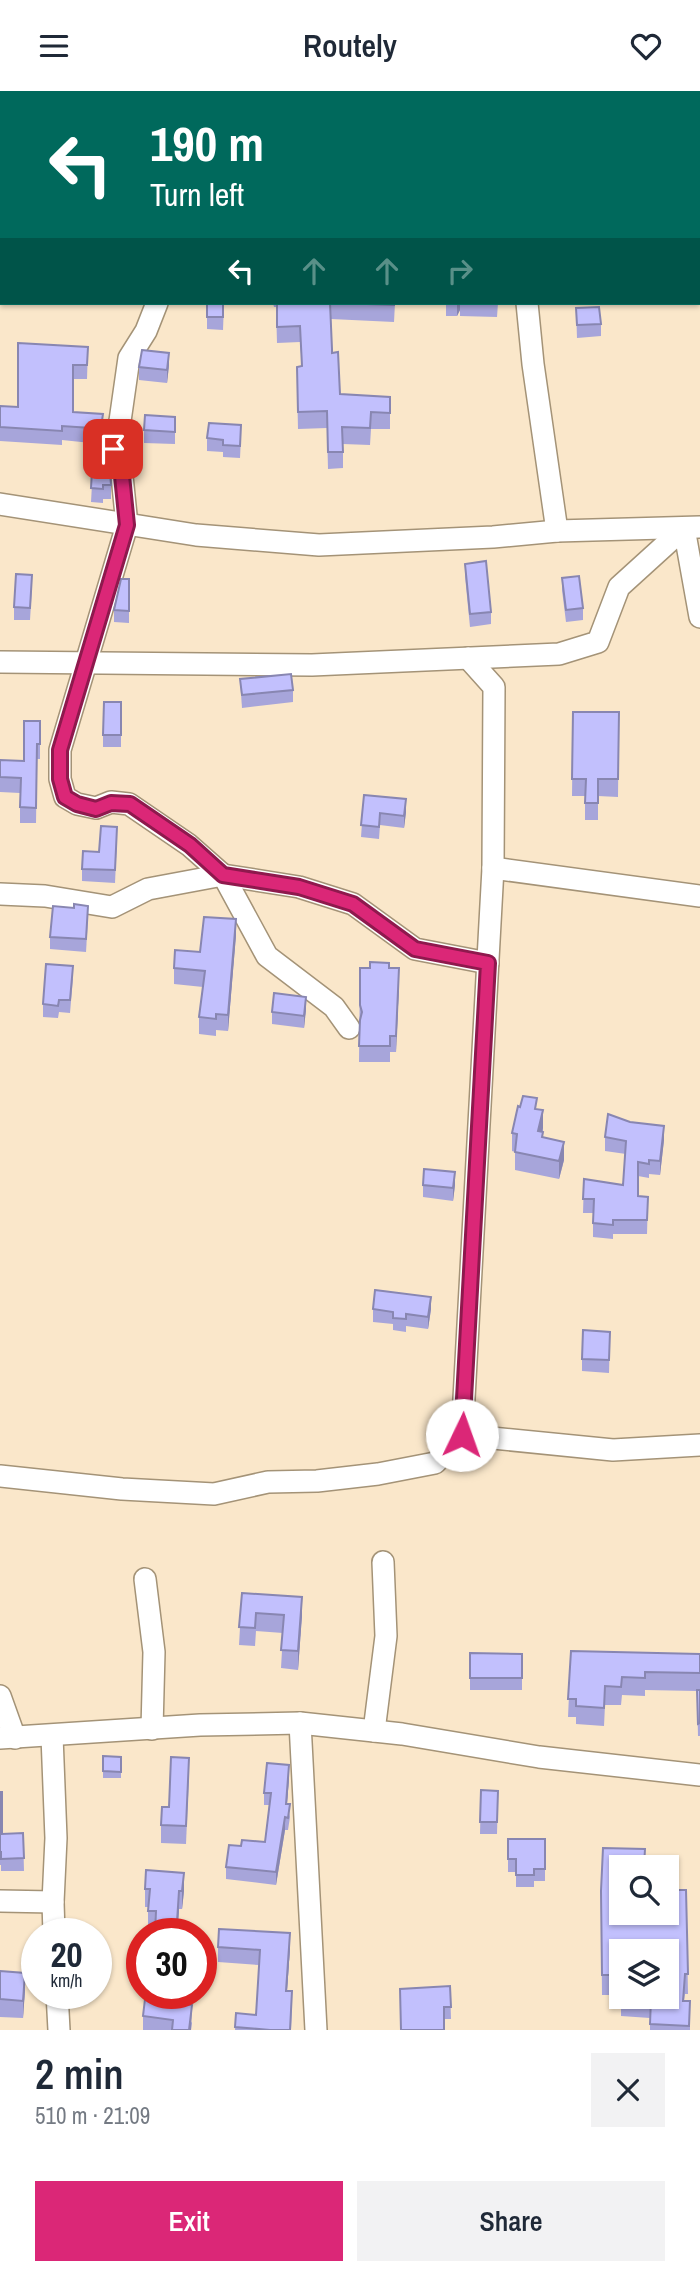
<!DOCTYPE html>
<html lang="en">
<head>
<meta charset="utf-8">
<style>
  :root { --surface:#fff; --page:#f2f2f3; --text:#1f2937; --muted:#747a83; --accent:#db2777 }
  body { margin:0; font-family:"Archivo Narrow",sans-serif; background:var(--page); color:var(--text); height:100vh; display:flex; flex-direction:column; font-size:26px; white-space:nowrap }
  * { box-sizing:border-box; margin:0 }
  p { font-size:23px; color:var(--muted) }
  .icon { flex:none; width:38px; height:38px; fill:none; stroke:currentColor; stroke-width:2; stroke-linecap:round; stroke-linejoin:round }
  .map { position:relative; height:1939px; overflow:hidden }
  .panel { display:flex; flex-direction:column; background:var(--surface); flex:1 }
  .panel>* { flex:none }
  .guide { position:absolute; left:0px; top:0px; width:700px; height:214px; box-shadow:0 2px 5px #0004; background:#00695c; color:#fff; overflow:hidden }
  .controls { position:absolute; left:609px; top:1764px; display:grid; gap:14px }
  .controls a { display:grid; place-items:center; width:70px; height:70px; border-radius:0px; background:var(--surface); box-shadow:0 2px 5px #0004; font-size:35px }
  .speed { position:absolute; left:21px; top:1827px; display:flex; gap:14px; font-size:35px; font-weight:700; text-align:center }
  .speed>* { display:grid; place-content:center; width:91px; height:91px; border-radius:50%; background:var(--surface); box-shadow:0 2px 5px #0004; line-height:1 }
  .speed small { font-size:18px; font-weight:400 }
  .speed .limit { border:10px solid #d22; background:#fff; color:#111 }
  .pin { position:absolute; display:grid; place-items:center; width:60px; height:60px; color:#fff; margin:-30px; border-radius:14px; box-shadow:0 4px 10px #0006 }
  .me { position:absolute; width:77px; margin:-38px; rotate:3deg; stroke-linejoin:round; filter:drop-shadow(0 0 5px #0008) }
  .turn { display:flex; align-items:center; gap:24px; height:147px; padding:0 35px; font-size:32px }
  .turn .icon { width:91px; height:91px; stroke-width:2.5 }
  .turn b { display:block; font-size:49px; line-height:60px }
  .lanes { display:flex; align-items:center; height:66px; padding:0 35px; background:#0003; justify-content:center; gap:35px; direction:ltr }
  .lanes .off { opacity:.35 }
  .round { display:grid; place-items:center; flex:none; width:74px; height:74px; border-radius:0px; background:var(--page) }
  .overview { display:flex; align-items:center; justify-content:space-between; height:119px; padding:0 35px }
  h1 { font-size:42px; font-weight:600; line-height:52px }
  .action { display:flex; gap:14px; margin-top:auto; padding:14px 35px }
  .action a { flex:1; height:80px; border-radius:0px; background:var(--accent); color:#fff; font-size:28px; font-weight:600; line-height:80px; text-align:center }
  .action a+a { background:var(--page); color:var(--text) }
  header { display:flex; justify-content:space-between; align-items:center; height:91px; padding:0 35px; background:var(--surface); font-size:32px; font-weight:600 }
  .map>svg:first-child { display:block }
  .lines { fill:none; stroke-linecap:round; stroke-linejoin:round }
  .minor-casing { stroke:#a49377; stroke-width:24 }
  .minor { stroke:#fff; stroke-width:21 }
  .wall { fill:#a7a5da; fill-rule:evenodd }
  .shaded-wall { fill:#8886b1 }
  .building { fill:#c2c0fd; stroke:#8886b1; stroke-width:2 }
  .route-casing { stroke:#8e194d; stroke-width:18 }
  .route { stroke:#db2777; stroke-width:12 }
</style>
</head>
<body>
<header><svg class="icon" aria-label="menu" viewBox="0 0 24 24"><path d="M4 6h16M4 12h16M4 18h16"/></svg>Routely<svg class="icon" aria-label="heart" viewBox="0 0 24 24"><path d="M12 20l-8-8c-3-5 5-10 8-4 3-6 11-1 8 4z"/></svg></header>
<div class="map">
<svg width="700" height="1939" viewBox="0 0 700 1939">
  <rect width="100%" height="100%" fill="#fae7ca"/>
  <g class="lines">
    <!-- minor casing -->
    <g class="minor-casing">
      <g id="minor">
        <polyline points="211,2 211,0"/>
        <polyline points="563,2 565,0"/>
        <polyline points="698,16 700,15"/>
        <polyline points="0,19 2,19"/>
        <polyline points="157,212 146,240 129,267 120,330 115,342 113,358 121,375 127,434 60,659 60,688 65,706 77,713 96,717 111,711 129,713 189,754 223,784 267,865 334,916 349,937"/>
        <polyline points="527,212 533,273 557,440"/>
        <polyline points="0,413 196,444 319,454 493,446 557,440 700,436"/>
        <polyline points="684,437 700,526"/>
        <polyline points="0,571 312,574 559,563 598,551 619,496 684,437"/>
        <polyline points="493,777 700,805"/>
        <polyline points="0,803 45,805 112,816 148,798 223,784 299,796 353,813 415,858 488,872"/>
        <polyline points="462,1344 493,777 494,596 468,567"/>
        <polyline points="0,1385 122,1398 214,1403 268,1391 317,1390 378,1383 435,1372 462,1344 613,1359 700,1354"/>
        <polyline points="145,1488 154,1561 152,1638"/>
        <polyline points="0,1605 15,1647"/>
        <polyline points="300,1632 316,1939"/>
        <polyline points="374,1640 386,1545 383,1471"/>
        <polyline points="52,1645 56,1747 53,1811 54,1843"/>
        <polyline points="0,1647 200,1634 300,1632 402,1643 539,1666 700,1684"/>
        <polyline points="0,1810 53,1811"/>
        <polyline points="57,1902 59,1939"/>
      </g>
    </g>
    <!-- minor -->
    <use href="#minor" class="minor"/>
  </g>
  <!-- wall -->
  <g class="wall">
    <rect x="0" y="163" width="2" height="33"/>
    <polygon points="207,212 224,212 223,239 207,238"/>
    <polygon points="273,212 395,212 394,231 331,228 332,258 340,303 390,306 390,338 371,338 370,354 343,353 343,377 328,378 327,337 298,338 297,292 302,275 300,251 277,252 276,216 274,216"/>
    <polygon points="446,212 498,212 497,226 460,225 460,219 457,225 446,225"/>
    <polygon points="576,217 601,233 601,245 577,247"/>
    <polygon points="88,256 87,288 73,288 73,321 103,337 101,347 111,394 111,408 103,408 103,412 91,411 94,358 91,358 91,352 62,349 62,354 0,350 0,315 18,316"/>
    <polygon points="169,274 167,292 139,289 139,276"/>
    <polygon points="175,338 175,353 144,352 144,339"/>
    <polygon points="241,346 240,367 223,366 223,361 207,360 207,347"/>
    <polygon points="465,473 491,521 491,533 470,536 465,485"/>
    <polygon points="562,487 583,517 583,529 566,531 562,499"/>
    <polygon points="129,488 129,532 114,531 114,519"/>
    <polygon points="32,496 30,529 14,529 14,516"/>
    <polygon points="240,588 293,599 293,611 242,617"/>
    <polygon points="121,611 121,656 103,656 103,644"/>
    <polygon points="573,621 619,621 618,706 598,705 598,729 585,729 585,705 572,705"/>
    <polygon points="40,630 40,668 37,668 36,732 20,732 20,702 0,701 0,669 24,670"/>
    <polygon points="364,704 406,721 404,737 380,734 379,748 361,746"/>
    <polygon points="117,748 115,792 82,790 82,778 99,761"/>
    <polygon points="88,827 86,861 50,858 50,846"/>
    <polygon points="236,844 228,940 216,939 216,945 199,943 199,926 203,896 174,893 174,877 200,861"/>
    <polygon points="360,877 389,877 399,893 396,961 390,961 390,971 359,971"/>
    <polygon points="73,887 70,922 59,921 58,927 43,926 43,913"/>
    <polygon points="306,918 304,937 272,933 272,921"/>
    <polygon points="537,1018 543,1037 543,1046 564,1069 559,1088 515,1079 515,1061 512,1060 512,1042"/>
    <polygon points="605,1046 664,1049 660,1084 649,1083 649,1087 638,1085 638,1105 648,1106 647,1143 613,1143 613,1148 593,1146 593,1122 583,1122 584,1088 623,1094 626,1063 605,1060"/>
    <polygon points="423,1094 455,1094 453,1110 423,1106"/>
    <polygon points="373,1218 431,1218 428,1238 406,1235 406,1241 393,1239 393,1233 373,1231"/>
    <polygon points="610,1241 609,1282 582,1280 582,1268"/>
    <polygon points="242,1502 302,1524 298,1579 281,1577 283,1542 256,1540 255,1555 239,1554"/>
    <polygon points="571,1560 700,1563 700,1645 698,1645 697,1600 645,1599 645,1605 622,1604 621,1614 605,1614 604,1635 576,1633 576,1626 568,1626"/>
    <polygon points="470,1562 522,1563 522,1599 470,1599"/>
    <polygon points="103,1665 121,1666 121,1687 103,1687"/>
    <polygon points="189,1685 186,1753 161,1752 161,1734 169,1716"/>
    <polygon points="289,1687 287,1713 290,1726 288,1739 285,1739 276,1794 226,1788 226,1776 241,1755 265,1751 269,1714 264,1714 264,1702"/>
    <polygon points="481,1699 498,1700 497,1743 480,1743"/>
    <polygon points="0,1701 2,1743 23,1742 24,1780 1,1780 1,1774 0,1774"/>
    <polygon points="508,1748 545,1748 545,1790 534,1790 534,1796 516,1796 516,1781 508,1781"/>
    <path d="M 645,1776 L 621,1822 L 686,1799 L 688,1903 L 685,1903 L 684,1910 L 690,1910 L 690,1939 L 650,1939 L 650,1927 L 621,1925 L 621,1904 L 602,1904 L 601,1800 ZM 621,1860 L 667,1906 L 621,1906 Z"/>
    <polygon points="145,1798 184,1800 182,1818 179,1818 178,1832 185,1843 148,1838 148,1816 145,1816"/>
    <polygon points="218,1856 290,1857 287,1900 292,1915 291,1939 235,1939 236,1922 256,1924 259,1874 218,1871"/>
    <polygon points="0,1880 25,1899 23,1927 0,1926"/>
    <polygon points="450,1895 451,1928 444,1928 401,1939"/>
    <polygon points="161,1910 181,1912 192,1932 191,1939 143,1939 143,1925"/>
  </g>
  <!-- shaded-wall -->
  <g class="shaded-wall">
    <polygon points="457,212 460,212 460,219 457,225"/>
    <polygon points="169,262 169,274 167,292 167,279"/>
    <polygon points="103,323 103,337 100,357 100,343"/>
    <polygon points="406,708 406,721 404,737 404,725"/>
    <polygon points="236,828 236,844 228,940 228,924"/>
    <polygon points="399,877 399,893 396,961 396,945"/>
    <polygon points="306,906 306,918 304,937 304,925"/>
    <polygon points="543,1019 543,1037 538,1058 538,1040"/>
    <polygon points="664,1035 664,1049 660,1084 660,1070"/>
    <polygon points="564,1051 564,1069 559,1088 559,1070"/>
    <polygon points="455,1081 455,1094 453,1110 453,1097"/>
    <polygon points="431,1206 431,1218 428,1238 428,1226"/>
    <polygon points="302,1506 302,1524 298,1579 298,1560"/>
    <polygon points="289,1674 289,1687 286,1725 286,1713"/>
    <polygon points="285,1726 285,1739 276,1794 276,1781"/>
    <polygon points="184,1782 184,1800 182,1818 182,1800"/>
    <polygon points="179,1800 179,1818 177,1843 177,1831"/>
    <polygon points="290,1842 290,1857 286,1914 286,1900"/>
    <polygon points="25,1882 25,1899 23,1927 23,1910"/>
    <polygon points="192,1914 191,1939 189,1939"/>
  </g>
  <!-- building -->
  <g class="building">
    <rect x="0" y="163" width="2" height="19"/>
    <rect x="207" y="212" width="16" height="14"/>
    <polygon points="277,212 330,212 332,258 332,262 338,261 340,303 390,306 390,322 371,321 370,337 342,336 343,361 328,361 327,320 298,321 297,276 302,275 300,235 277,236"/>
    <polygon points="339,212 394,212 394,214"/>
    <polygon points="599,216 601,233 577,234 576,217"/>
    <polygon points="18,252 88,256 87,274 73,274 73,321 103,323 100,343 106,361 106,369 109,369 111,394 103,394 103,398 91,397 94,344 91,344 91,337 62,335 62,340 0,336 0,315 18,316"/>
    <polygon points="142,259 169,262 167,279 139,276"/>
    <polygon points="145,324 175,326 175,341 144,339"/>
    <polygon points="209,332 241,334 240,355 223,354 223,349 207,347"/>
    <polygon points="486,470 491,521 470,523 465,473"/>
    <polygon points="16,483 32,484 30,517 14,516"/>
    <polygon points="579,485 583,517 566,519 562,487"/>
    <polygon points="121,488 129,488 129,520 114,519"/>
    <polygon points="291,583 293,599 242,604 240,588"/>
    <polygon points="104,611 121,611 121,644 103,644"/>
    <polygon points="573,621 619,621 618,688 598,688 598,712 585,712 586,688 572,688"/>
    <polygon points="24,630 40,630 40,653 37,653 36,717 20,716 21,687 0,686 0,669 24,670"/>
    <polygon points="364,704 406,708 404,725 380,722 379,736 361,734"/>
    <polygon points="101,735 117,736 115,779 82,778 83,760 99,761"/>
    <polygon points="74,813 88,815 86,848 50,846 53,815 74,817"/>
    <polygon points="204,826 236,828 228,924 216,923 216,928 199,926 205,880 174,877 175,859 200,861"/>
    <polygon points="370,871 389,872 389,877 399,877 396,945 390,945 390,955 359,955 360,929 362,921 360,914 360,877 370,877"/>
    <polygon points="46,873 73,875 70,909 59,909 58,915 43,913"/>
    <polygon points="274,902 306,906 304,925 272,921"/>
    <polygon points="523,1005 537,1007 535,1018 543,1019 538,1040 543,1041 542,1046 564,1051 559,1070 515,1061 517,1043 512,1042 518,1015 520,1016"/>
    <polygon points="608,1023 630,1031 664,1035 660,1070 649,1069 649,1073 638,1071 638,1105 648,1106 647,1129 613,1129 613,1134 593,1132 594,1108 583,1108 584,1088 623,1094 626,1050 605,1046"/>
    <polygon points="424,1078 455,1081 453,1097 423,1094"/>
    <polygon points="375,1199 431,1206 428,1226 406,1223 406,1228 393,1227 393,1221 373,1218"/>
    <polygon points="583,1239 610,1241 609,1269 582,1268"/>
    <polygon points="242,1502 302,1506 298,1560 281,1559 284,1524 256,1522 255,1537 239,1536"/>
    <polygon points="571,1560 700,1563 700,1582 645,1581 645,1587 622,1586 621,1596 605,1595 604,1617 576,1615 576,1608 568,1608"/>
    <polygon points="470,1562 522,1563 522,1587 470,1587"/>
    <polygon points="697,1599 700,1599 700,1632 698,1633"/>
    <polygon points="103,1665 121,1666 121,1681 103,1680"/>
    <polygon points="171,1666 189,1667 186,1735 161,1734 162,1716 169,1716"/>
    <polygon points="267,1672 289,1674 286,1713 290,1713 288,1727 285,1726 276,1781 226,1776 229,1754 241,1755 242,1749 265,1751 271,1702 264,1702"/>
    <polygon points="481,1699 498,1700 497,1731 480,1731"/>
    <polygon points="0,1701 2,1701 2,1743 23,1742 24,1767 1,1768 1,1761 0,1761"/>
    <polygon points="508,1748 545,1748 545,1778 534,1778 534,1784 516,1784 516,1768 508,1768"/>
    <polygon points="603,1757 645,1758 644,1776 621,1776 621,1822 667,1822 667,1799 686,1799 688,1883 685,1883 683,1910 690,1910 689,1935 650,1933 651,1908 621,1906 621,1900 621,1906 667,1906 667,1860 621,1860 621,1884 602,1884 601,1800"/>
    <polygon points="146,1779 184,1782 182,1800 179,1800 177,1831 185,1832 184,1843 155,1843 156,1820 148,1820 150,1798 145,1798"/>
    <polygon points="219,1838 290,1842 286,1900 292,1900 290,1939 270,1939 235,1936 236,1922 256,1924 260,1859 218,1856"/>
    <polygon points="0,1880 25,1882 23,1910 0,1908"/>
    <polygon points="450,1895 451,1916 444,1916 444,1939 401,1939 400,1898"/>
    <polygon points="162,1902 181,1902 180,1912 192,1914 189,1939 172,1939 173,1929 143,1925 145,1908 161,1910"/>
  </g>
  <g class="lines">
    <!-- route casing -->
    <g class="route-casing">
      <polyline id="route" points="113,358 121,375 127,434 60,659 60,688 65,706 77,713 96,718 111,712 130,713 190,754 223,784 299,796 353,813 415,858 488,872 462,1344"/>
    </g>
    <!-- route -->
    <use href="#route" class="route"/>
  </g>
</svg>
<div class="controls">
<a><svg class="icon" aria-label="search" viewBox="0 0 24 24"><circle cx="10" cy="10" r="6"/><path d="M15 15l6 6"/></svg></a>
<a><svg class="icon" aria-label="layers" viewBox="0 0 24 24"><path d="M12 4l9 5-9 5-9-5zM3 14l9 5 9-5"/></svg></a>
</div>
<div class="speed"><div>20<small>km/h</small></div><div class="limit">30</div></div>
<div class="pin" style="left:113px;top:358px;background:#d93025"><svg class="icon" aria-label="arrive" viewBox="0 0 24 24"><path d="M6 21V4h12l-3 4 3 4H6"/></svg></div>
<svg class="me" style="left:462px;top:1344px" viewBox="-20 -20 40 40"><circle r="19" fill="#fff"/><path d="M0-13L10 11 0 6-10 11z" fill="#db2777"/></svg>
<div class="guide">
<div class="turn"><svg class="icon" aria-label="left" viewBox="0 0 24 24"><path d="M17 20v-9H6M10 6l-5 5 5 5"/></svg><div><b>190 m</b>Turn left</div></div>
<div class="lanes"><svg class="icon" aria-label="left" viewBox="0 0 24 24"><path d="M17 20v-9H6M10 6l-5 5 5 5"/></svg><svg class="icon off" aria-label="ahead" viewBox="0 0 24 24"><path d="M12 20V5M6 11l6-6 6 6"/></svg><svg class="icon off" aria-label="ahead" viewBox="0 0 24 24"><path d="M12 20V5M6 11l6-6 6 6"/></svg><svg class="icon off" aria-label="right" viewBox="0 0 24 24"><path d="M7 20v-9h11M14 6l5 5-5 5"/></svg></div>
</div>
</div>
<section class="panel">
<div class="overview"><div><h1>2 min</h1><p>510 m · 21:09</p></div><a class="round"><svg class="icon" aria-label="close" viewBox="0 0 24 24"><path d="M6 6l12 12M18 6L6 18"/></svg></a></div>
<div class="action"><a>Exit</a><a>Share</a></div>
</section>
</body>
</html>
